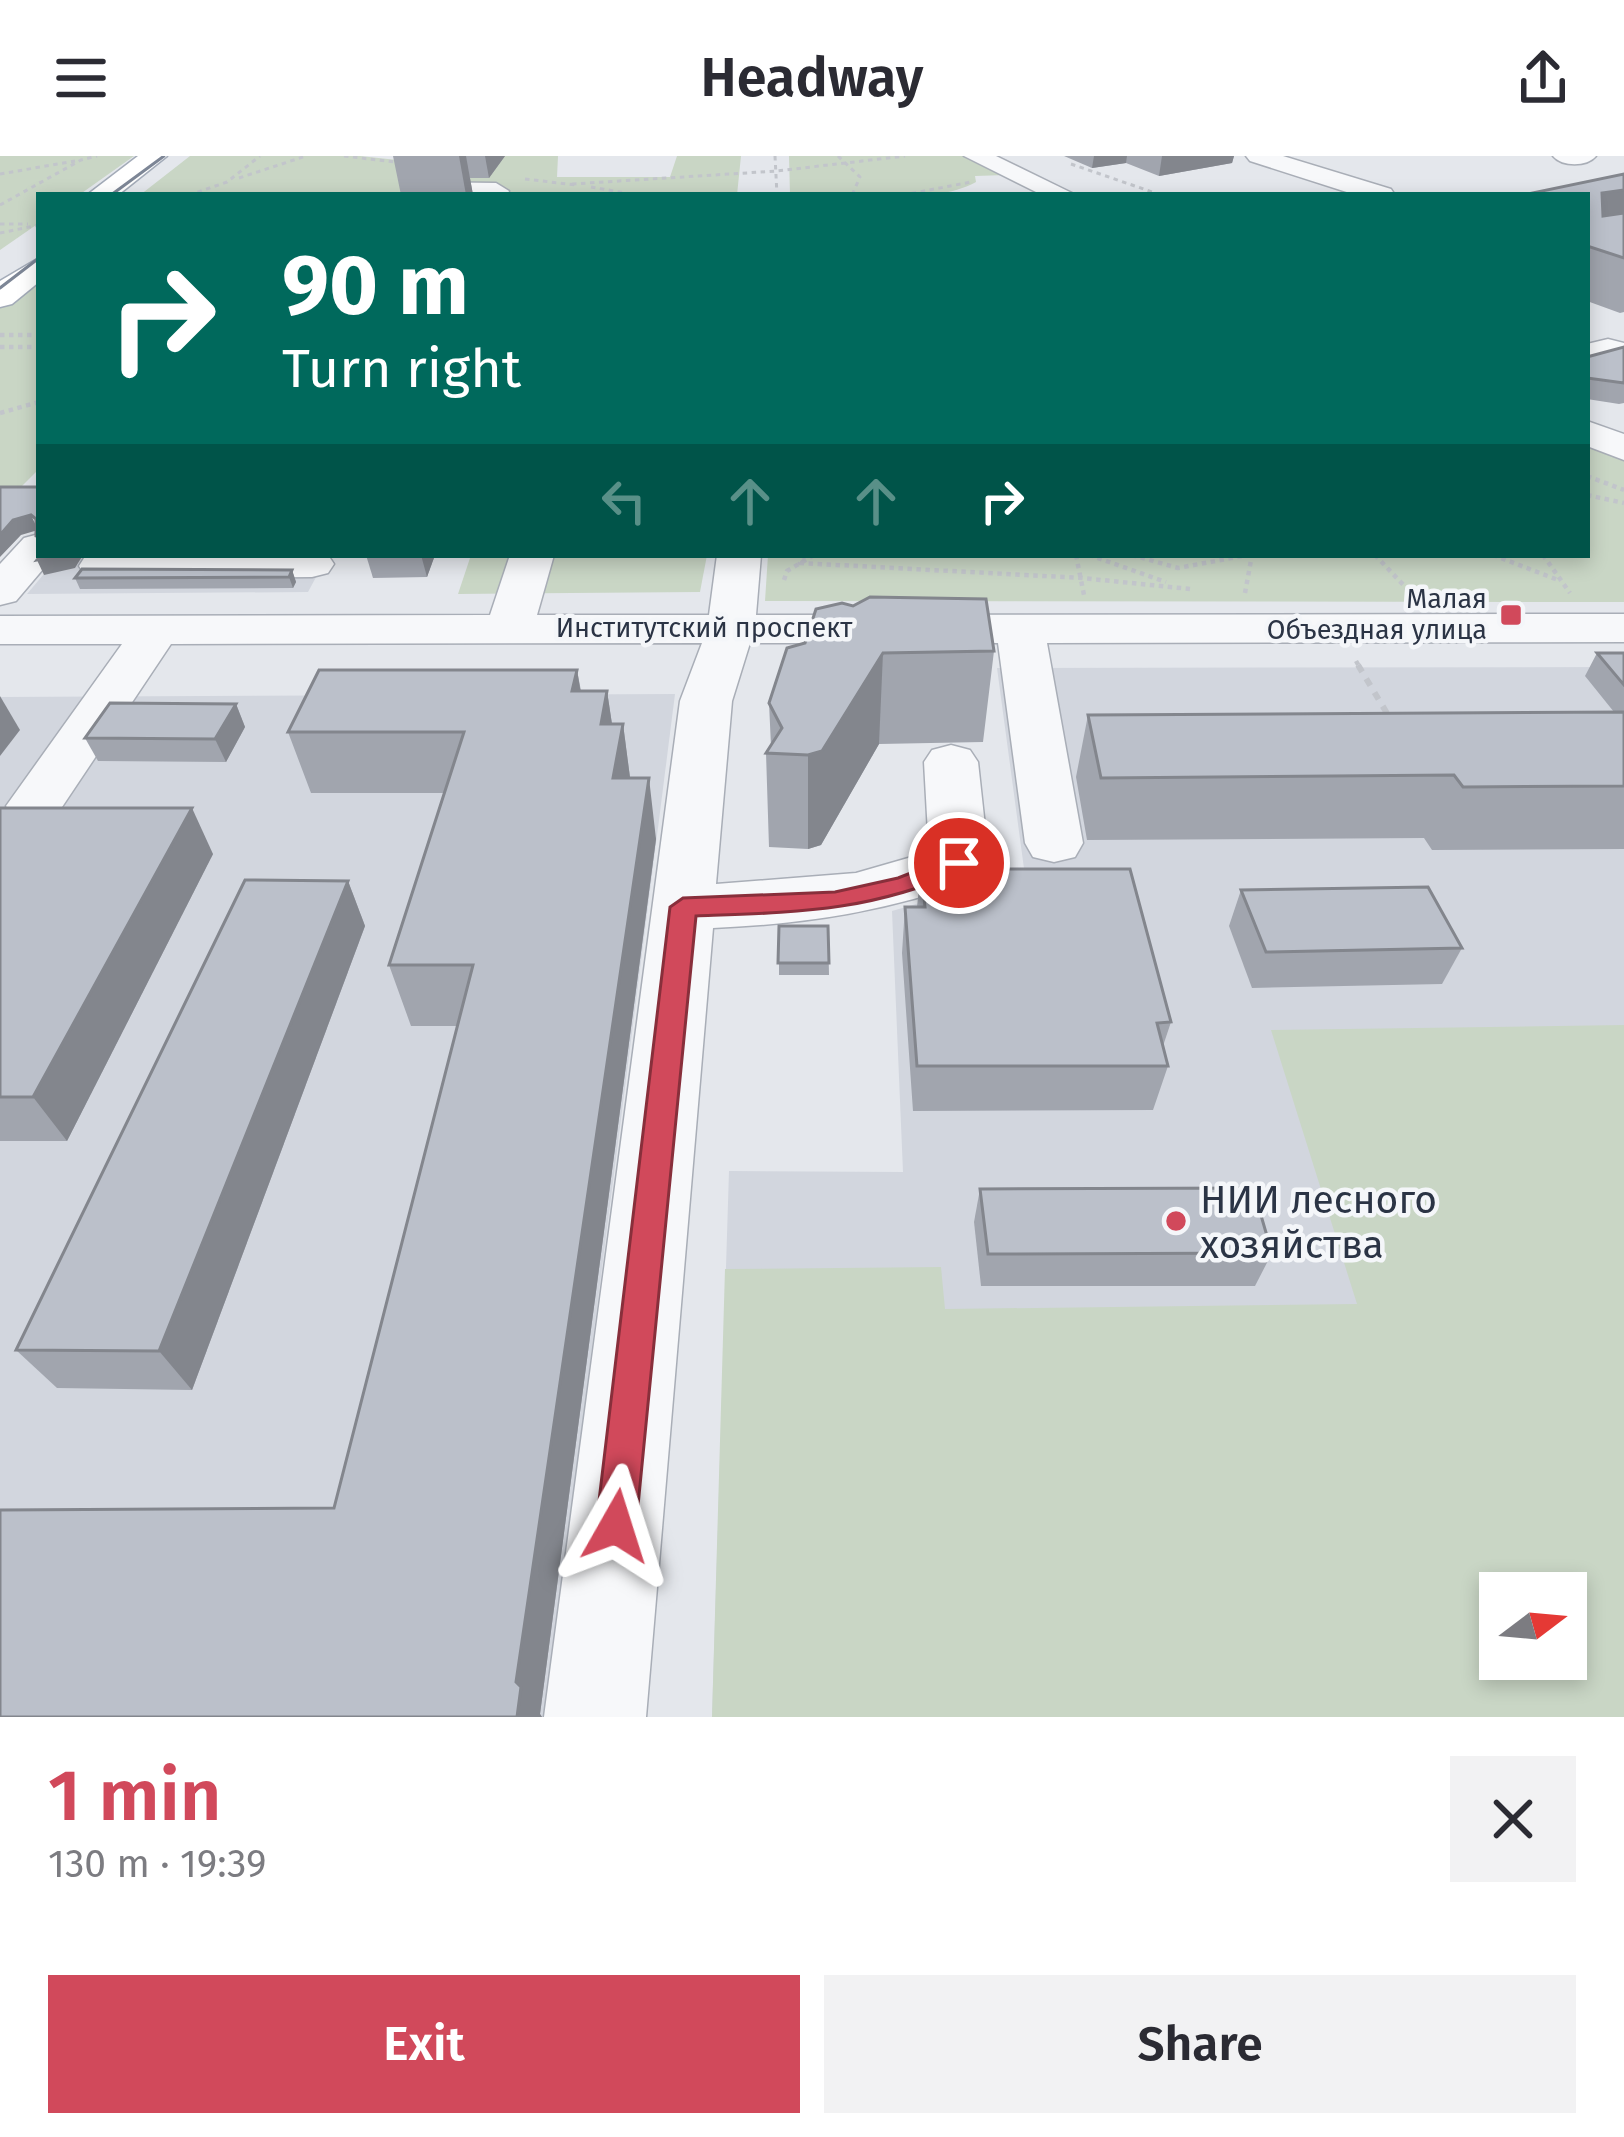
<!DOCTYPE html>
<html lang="en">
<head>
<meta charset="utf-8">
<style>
  :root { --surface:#fff; --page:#f2f2f3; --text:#2b2b33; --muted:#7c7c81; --accent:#d1495b }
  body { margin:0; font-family:"Fira Sans",sans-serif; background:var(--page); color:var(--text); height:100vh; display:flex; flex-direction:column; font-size:45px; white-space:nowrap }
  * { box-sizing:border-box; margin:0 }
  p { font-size:39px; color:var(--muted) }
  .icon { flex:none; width:66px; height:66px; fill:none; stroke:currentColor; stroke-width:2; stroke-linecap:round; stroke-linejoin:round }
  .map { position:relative; height:1561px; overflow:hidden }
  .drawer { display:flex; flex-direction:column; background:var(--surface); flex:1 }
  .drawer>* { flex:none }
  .banner { position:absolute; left:36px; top:36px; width:1554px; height:366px; border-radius:0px; box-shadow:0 6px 18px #0003; background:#00695c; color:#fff; overflow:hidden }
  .needle { width:78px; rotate:74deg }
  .fabs { position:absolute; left:1479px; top:1416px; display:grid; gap:24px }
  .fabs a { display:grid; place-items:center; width:108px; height:108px; border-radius:0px; background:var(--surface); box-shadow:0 6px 18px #0003; font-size:60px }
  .pin { position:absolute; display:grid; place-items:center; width:102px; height:102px; color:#fff; margin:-51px; border:6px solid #fff; border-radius:50%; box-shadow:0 3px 12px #0007 }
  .me { position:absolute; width:132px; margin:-66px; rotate:6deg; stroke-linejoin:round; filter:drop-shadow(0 0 9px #0008) }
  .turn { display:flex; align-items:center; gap:42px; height:252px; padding:0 48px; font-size:54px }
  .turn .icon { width:156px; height:156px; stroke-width:2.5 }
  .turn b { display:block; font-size:84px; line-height:102px }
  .lanes { display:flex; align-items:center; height:114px; padding:0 48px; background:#0003; justify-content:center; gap:60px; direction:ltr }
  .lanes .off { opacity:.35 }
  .round { display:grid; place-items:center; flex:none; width:126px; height:126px; border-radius:0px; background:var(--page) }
  .summary { display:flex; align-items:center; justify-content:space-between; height:204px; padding:0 48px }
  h1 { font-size:72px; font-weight:600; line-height:90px; color:var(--accent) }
  .action { display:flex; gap:24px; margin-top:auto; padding:24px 48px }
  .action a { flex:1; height:138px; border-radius:0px; background:var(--accent); color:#fff; font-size:48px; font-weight:600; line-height:138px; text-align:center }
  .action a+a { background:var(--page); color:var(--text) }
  header { display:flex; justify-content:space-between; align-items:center; height:156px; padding:0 48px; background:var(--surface); font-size:54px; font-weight:600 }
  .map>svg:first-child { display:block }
  .built { fill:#d2d6de; fill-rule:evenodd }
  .green { fill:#c9d6c5; fill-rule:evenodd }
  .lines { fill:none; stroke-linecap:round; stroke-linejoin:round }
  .minor-casing { stroke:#a9aeb7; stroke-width:3 }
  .major-casing { stroke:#a3abb8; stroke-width:3 }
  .path-far2 { stroke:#c2c5cb; stroke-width:3; stroke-dasharray:4.5 4.5; stroke-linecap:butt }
  .path-far1 { stroke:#c2c5cb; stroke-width:4.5; stroke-dasharray:4.5 4.5; stroke-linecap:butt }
  .path { stroke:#c2c5cb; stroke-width:6; stroke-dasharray:8 8; stroke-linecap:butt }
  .minor { fill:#f7f8fa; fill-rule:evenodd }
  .major { fill:#fff; fill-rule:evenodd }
  .tram { stroke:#7d8696; stroke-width:3 }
  .wall { fill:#a1a5ae }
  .shaded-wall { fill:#83868d }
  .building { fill:#bbc0ca; stroke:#83868d; stroke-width:3 }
  .route { fill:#d1495b; stroke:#882f3b; stroke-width:3 }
  .poi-dot { fill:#d1495b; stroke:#f4f6f9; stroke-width:4.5 }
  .labels { text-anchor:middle; stroke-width:9; stroke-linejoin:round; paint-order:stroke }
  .far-poi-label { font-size:27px; fill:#2b3445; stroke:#f4f6f9; text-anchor:end }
  .far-street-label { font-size:27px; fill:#2b3445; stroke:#f4f6f9 }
  .near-poi-label { font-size:39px; fill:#2b3445; stroke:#f4f6f9; text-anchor:start }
</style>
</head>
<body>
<header><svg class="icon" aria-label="menu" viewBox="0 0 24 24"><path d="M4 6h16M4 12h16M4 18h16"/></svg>Headway<svg class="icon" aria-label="share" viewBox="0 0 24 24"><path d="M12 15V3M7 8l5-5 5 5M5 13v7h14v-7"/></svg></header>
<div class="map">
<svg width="1624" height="1561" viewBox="0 0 1624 1561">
  <rect width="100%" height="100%" fill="#e4e7ec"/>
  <!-- built -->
  <g class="built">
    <polygon points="60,399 328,399 308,436 27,438"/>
    <path d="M 1624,511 L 1624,1561 L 712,1561 L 729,1015 L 903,1016 L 892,755 L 961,735 L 1027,735 L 997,512 ZM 1500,1437 L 1566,1437 L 1566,1503 L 1500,1503 Z"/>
    <polygon points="675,538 545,1561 0,1561 0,541"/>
  </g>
  <!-- green -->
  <g class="green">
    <polygon points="0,0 134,0 79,39 39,39 39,67 0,94"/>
    <polygon points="190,0 360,0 434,8 480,0 558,0 557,21 670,21 677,0 741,0 737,39 140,39"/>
    <path d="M 789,0 L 965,0 L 1006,19 L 975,20 L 976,26 C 934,50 839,39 790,39 Z"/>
    <polygon points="39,117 39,313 14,338 0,338 0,148"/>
    <polygon points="1587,282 1624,299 1624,446 765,445 768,399 1587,399"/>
    <polygon points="471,399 707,399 700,436 458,438"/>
    <path d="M 1624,869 L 1624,1561 L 712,1561 L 725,1113 L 941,1111 L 945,1153 L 1357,1148 L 1271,874 ZM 1500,1437 L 1566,1437 L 1566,1503 L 1500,1503 Z"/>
  </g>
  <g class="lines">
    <!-- minor casing -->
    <g class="minor-casing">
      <g id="minor">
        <polygon points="964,0 996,0 1076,39 1042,39"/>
        <polygon points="1246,0 1283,0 1391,33 1395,39 1356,39 1250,5"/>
        <path d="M 1553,0 L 1596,0 C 1587,11 1562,11 1553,0 Z"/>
        <polygon points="417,26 496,27 509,35 507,39 408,39 404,34 408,29"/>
        <polygon points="1608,183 1624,187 1624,207 1609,203 1587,209 1587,188"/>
        <polygon points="1587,265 1624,278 1624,304 1587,290"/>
        <polygon points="39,378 39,399 55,399 16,445 0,449 0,408 24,382"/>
        <polygon points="86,399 328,399 334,408 328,417 312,421 101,423 85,419 79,410"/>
        <path d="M 510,399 L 554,399 L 537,459 L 709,459 L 717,399 L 761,399 L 756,459 L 1624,458 L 1624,486 L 1047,487 L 1083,687 L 1075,701 L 1054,706 L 1033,701 L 1025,687 L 998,487 L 750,487 L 732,545 L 716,728 L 856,717 L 929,696 L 924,606 L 932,594 L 951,589 L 970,594 L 978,606 L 989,707 L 980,721 C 892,755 806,768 713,772 L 646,1561 L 544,1561 L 680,545 L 702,487 L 171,488 L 54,663 L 34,668 L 14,663 L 6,650 L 122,488 L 0,488 L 0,460 L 490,459 Z"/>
      </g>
    </g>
    <!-- major casing -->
    <g class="major-casing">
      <g id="major">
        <polygon points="138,0 167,0 118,39 87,39"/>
        <polygon points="39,102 39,126 12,148 0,151 0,125"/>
      </g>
    </g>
    <!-- path-far2 -->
    <g class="path-far2">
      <polyline points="344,0 403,7"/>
      <polyline points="775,0 777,39"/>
      <polyline points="838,0 860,21 852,39"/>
      <polyline points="1071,8 1161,39"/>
      <polyline points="0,18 75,5"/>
      <polyline points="239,22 306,0"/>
      <polyline points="525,23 576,29"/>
      <polyline points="572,28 777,15 905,0"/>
      <polyline points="591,31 637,39"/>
      <polyline points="189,39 227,26 260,0"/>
      <polyline points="903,39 971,26"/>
      <polyline points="0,49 81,4 97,0"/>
      <polyline points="0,68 28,68"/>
      <polyline points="0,77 39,69"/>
    </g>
    <!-- path-far1 -->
    <g class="path-far1">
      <polyline points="0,179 39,179"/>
      <polyline points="0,191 39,191"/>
      <polyline points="0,257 39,246"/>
      <polyline points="1587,320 1624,334"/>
      <polyline points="1587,339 1624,347"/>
      <polyline points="805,399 800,407 1082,422 1190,433"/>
      <polyline points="1076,399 1084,439"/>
      <polyline points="1089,399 1166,426"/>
      <polyline points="1132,399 1178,412 1248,399"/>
      <polyline points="1375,399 1411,437"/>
      <polyline points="1493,399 1558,424"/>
      <polyline points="1543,399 1570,437"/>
      <polyline points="784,424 787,415 814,399"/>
      <polyline points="1245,437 1252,399"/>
      <polyline points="1356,505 1360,512"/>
    </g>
    <!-- path -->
    <polyline class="path" points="1358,509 1391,564"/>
    <!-- minor -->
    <use href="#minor" class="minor"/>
    <!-- major -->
    <use href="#major" class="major"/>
    <!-- tram -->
    <g class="tram">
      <polyline points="111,39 164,0"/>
      <polyline points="0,132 39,102"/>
    </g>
  </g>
  <!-- wall -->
  <g class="wall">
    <polygon points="393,0 505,0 489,22 470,22 473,39 401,39"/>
    <polygon points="1064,0 1234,0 1232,7 1159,20 1126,7 1092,12"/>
    <polygon points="1624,18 1624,156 1620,157 1587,145 1587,39"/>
    <polygon points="1624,191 1624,247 1619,248 1587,243 1587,201"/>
    <polygon points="366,399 435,399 427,421 373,422"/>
    <polygon points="292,414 296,426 293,432 80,433 75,422"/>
    <polygon points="805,487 994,495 983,586 879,588 821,689 808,693 769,691 766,597 771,590 769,547"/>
    <polygon points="1597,497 1624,497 1624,693 1432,694 1424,682 1087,684 1076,621 1088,559 1614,556 1585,520"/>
    <polygon points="577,514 581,535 607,535 612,568 623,568 630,622 656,683 540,1558 542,1561 0,1561 334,1352 457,870 411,870 389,809 444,637 311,637 288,576"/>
    <polygon points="236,548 245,571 226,606 98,605 85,582"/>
    <polygon points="0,652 213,698 67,985 0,985"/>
    <polygon points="921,713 1171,866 1163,890 1168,910 1153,954 913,955 902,797 905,751 917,751"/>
    <polygon points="348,725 365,770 192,1234 57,1232 16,1194"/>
    <polygon points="1241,734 1462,792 1442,828 1252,832 1229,770"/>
    <polygon points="779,770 828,770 829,819 779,819"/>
    <polygon points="980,1033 1272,1097 1255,1130 981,1130 974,1066"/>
  </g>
  <!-- shaded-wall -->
  <g class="shaded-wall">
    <polygon points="459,0 466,0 473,39 466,39"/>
    <polygon points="485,0 505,0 489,22"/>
    <polygon points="1094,0 1127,0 1126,7 1092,12"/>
    <polygon points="1162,0 1234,0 1232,7 1159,20"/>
    <polygon points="1624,34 1624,76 1587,82 1602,37"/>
    <polygon points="31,359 38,374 21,379 0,401 0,379 13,364"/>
    <polygon points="60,399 83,399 75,412 44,419 37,404"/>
    <polygon points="421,399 435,399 427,421"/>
    <polygon points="292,414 296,426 293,432 289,421"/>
    <polygon points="883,497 879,588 821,689 808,693 808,599"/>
    <polygon points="577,514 587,574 572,535"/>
    <polygon points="607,535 616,595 601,568"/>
    <polygon points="0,540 20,574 0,600"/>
    <polygon points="236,548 245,571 226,606 215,583"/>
    <polygon points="623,568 631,629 613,622"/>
    <polygon points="649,622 656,683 540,1558 542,1561 517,1561 516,1526"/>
    <polygon points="192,652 213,698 67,985 33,941"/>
    <polygon points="348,725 365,770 192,1234 159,1195"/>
  </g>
  <!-- building -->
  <g class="building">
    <polygon points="1624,18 1624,34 1602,37 1603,60 1624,57 1624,102 1587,90 1587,39 1523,39"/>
    <polygon points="1624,191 1624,227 1587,222 1587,201"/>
    <polygon points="0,331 39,331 39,381 36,380 36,363 31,359 13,364 0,379"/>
    <polygon points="41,399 60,399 37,404"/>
    <polygon points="82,413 292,414 289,421 75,422"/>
    <polygon points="870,441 986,443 994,495 883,497 822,595 808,599 766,597 782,572 769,547 787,492 805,487 816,453 842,447 853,450"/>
    <polygon points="1597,497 1624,497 1624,529"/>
    <polygon points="319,514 577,514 572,535 607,535 601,568 623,568 613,622 649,622 516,1526 521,1531 517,1561 0,1561 0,1354 334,1352 473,809 389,809 464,576 288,576"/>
    <polygon points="110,547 236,548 215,583 85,582"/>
    <polygon points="1624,556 1624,630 1463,631 1454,619 1101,622 1088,559"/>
    <polygon points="0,652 192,652 33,941 0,941"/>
    <polygon points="921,713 1130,713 1171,866 1157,867 1168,910 917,910 905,751 925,751"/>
    <polygon points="245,724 348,725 159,1195 16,1194"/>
    <polygon points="1428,731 1462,792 1266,796 1241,734"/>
    <polygon points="779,770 828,770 829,807 778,807"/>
    <polygon points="1253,1032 1272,1097 988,1098 980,1033"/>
  </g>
  <!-- route -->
  <path class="route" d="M 959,698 L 968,701 L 972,707 L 968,713 C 867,756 803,756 696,760 L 636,1370 L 630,1385 L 616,1390 L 602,1385 L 596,1370 L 670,751 L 683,742 L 835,736 L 898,722 Z"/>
  <!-- markers -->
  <g class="poi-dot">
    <rect x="1499" y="447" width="24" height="24" rx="6"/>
    <circle cx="1176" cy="1065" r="12"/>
  </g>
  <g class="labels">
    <!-- far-poi labels -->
    <g class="far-poi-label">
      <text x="1487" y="452">Малая<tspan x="1487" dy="31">Объездная улица</tspan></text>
    </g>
    <!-- far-street labels -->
    <g class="far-street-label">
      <text x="704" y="481">Институтский проспект</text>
    </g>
    <!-- near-poi labels -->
    <g class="near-poi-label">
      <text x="1200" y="1057">НИИ лесного<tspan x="1200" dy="45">хозяйства</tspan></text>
    </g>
  </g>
</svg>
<div class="fabs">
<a><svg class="needle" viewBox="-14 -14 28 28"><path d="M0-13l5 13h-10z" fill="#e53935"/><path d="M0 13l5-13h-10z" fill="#7c7c81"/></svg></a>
</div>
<div class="pin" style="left:959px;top:707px;background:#d93025"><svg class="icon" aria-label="arrive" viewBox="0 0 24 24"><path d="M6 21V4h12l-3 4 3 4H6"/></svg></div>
<svg class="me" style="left:616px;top:1370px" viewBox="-20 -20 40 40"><path d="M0-17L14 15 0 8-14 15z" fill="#d1495b" stroke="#fff" stroke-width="4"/></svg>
<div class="banner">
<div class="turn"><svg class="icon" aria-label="right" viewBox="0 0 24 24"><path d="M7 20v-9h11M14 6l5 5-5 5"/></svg><div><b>90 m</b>Turn right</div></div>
<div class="lanes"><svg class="icon off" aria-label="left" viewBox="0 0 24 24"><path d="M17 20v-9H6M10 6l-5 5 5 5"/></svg><svg class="icon off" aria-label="ahead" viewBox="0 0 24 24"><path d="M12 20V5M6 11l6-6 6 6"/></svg><svg class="icon off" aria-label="ahead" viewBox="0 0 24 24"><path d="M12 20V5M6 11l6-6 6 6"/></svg><svg class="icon" aria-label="right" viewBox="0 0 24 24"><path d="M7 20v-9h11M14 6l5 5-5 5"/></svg></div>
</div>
</div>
<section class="drawer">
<div class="summary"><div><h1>1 min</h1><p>130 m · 19:39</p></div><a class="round"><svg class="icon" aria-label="close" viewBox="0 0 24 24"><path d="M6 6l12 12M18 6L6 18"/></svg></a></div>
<div class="action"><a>Exit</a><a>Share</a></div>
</section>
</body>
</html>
